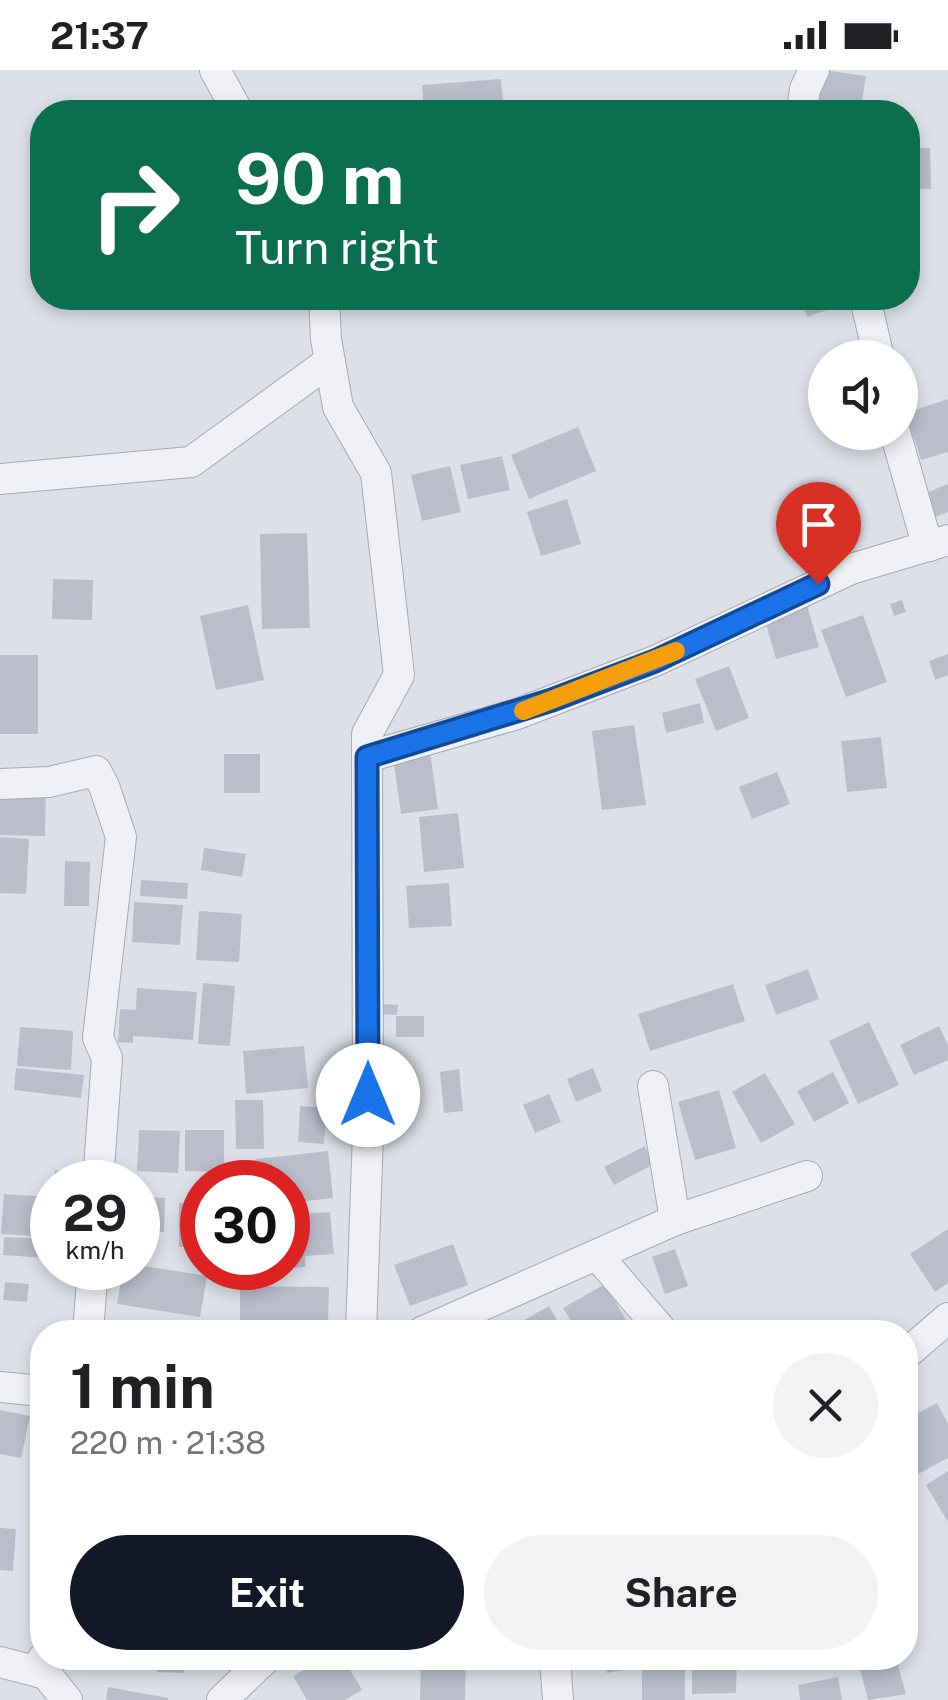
<!DOCTYPE html>
<html lang="en">
<head>
<meta charset="utf-8">
<style>
  :root { --surface:#fff; --page:#f2f2f2; --text:#202124; --muted:#757577; --accent:#111827 }
  body { margin:0; font-family:"Public Sans",sans-serif; background:var(--page); color:var(--text); height:100vh; display:flex; flex-direction:column; font-size:38px; white-space:nowrap }
  * { box-sizing:border-box; margin:0 }
  p { font-size:32px; color:var(--muted) }
  .icon { flex:none; width:55px; height:55px; fill:none; stroke:currentColor; stroke-width:2; stroke-linecap:round; stroke-linejoin:round }
  .map { position:relative; flex:1; overflow:hidden }
  .side { position:absolute; left:30px; top:1250px; width:888px; height:350px; display:flex; flex-direction:column; background:var(--surface); border-radius:40px; box-shadow:0 5px 15px #0003 }
  .side>* { flex:none }
  .top-card { position:absolute; left:30px; top:30px; width:890px; height:210px; border-radius:40px; box-shadow:0 5px 15px #0003; background:#0b6e4f; color:#fff; overflow:hidden }
  .tools { position:absolute; left:808px; top:270px; display:grid; gap:20px }
  .tools a { display:grid; place-items:center; width:110px; height:110px; border-radius:50%; background:var(--surface); box-shadow:0 5px 15px #0003; font-size:50px }
  .speed { position:absolute; left:30px; top:1090px; display:flex; gap:20px; font-size:50px; font-weight:700; text-align:center }
  .speed>* { display:grid; place-content:center; width:130px; height:130px; border-radius:50%; background:var(--surface); box-shadow:0 5px 15px #0003; line-height:1 }
  .speed small { font-size:25px; font-weight:400 }
  .speed .limit { border:15px solid #d22; background:#fff; color:#111 }
  .pin { position:absolute; display:grid; place-items:center; width:85px; height:85px; color:#fff; margin:-102px -42px; border-radius:50% 50% 50% 0; rotate:-45deg; box-shadow:0 0 10px #0007 }
  .pin .icon { rotate:45deg }
  .me { position:absolute; width:110px; margin:-55px; rotate:0deg; stroke-linejoin:round; filter:drop-shadow(0 0 8px #0008) }
  .turn { display:flex; align-items:center; gap:35px; height:210px; padding:0 40px; font-size:45px }
  .turn .icon { width:130px; height:130px; stroke-width:2.5 }
  .turn b { display:block; font-size:70px; line-height:85px }
  .round { display:grid; place-items:center; flex:none; width:105px; height:105px; border-radius:52px; background:var(--page) }
  .overview { display:flex; align-items:center; justify-content:space-between; height:170px; padding:0 40px }
  h1 { font-size:60px; font-weight:700; line-height:75px }
  .primary-button { display:flex; gap:20px; margin-top:auto; padding:20px 40px }
  .primary-button a { flex:1; height:115px; border-radius:60px; background:var(--accent); color:#fff; font-size:40px; font-weight:700; line-height:115px; text-align:center }
  .primary-button a+a { background:var(--page); color:var(--text) }
  .status { display:flex; justify-content:space-between; align-items:center; height:70px; padding:0 50px; background:var(--surface); direction:ltr }
  .status svg { height:28px; fill:currentColor }
  .map>svg:first-child { display:block }
  .building { fill:#babecb }
  .lines { fill:none; stroke-linecap:round; stroke-linejoin:round }
  .street-casing { stroke:#a6aab5; stroke-width:32 }
  .street { stroke:#f0f1f6; stroke-width:30 }
  .route-casing { stroke:#114b97; stroke-width:25 }
  .route { stroke:#1a73e8; stroke-width:18 }
  .slow { stroke:#f59e0b; stroke-width:18 }
</style>
</head>
<body>
<div class="status"><b>21:37</b><svg viewBox="0 0 49 12"><path d="M0 12V9h3v3zM5 12V6h3v6zM10 12V3h3v9zM15 12V0h3v12zM26 1h20v11H26zM47 4h2v5h-2z"/></svg></div>
<div class="map">
<svg width="948" height="1630" viewBox="0 0 948 1630">
  <rect width="100%" height="100%" fill="#dde0e8"/>
  <!-- building -->
  <g class="building">
    <polygon points="823,0 866,6 860,42 816,42"/>
    <polygon points="501,9 504,42 424,42 422,15"/>
    <polygon points="547,33 593,36 593,42 546,42"/>
    <polygon points="908,78 930,78 931,119 908,119"/>
    <polygon points="800,228 842,228 844,234 807,247"/>
    <polygon points="948,329 948,382 921,390 906,343"/>
    <polygon points="578,357 596,401 529,429 511,385"/>
    <polygon points="502,386 510,420 468,429 460,395"/>
    <polygon points="450,396 461,442 422,451 411,405"/>
    <polygon points="948,414 948,442 935,447 926,423"/>
    <polygon points="840,420 853,475 806,485 793,430"/>
    <polygon points="567,429 581,474 541,486 527,442"/>
    <polygon points="307,463 310,558 262,559 260,464"/>
    <polygon points="53,509 93,510 92,550 52,549"/>
    <polygon points="902,530 906,542 894,546 890,534"/>
    <polygon points="806,531 819,577 776,589 763,543"/>
    <polygon points="248,535 264,610 216,620 200,546"/>
    <polygon points="863,545 887,612 846,627 821,560"/>
    <polygon points="948,584 948,605 935,610 929,591"/>
    <rect x="0" y="585" width="38" height="79"/>
    <polygon points="729,596 749,648 716,661 695,609"/>
    <polygon points="700,633 704,653 666,663 662,643"/>
    <polygon points="634,655 646,735 602,740 592,661"/>
    <polygon points="881,667 887,718 847,722 841,671"/>
    <polygon points="430,681 438,739 401,744 393,687"/>
    <rect x="224" y="684" width="36" height="39"/>
    <polygon points="777,702 790,734 752,749 739,717"/>
    <polygon points="0,718 46,718 45,766 0,765"/>
    <polygon points="458,743 464,798 424,802 419,747"/>
    <polygon points="0,767 29,769 26,824 0,823"/>
    <polygon points="204,778 246,784 242,807 201,800"/>
    <polygon points="65,791 90,792 89,836 64,836"/>
    <polygon points="141,810 188,813 187,829 140,826"/>
    <polygon points="449,813 452,856 409,858 406,816"/>
    <polygon points="134,832 183,835 180,875 132,872"/>
    <polygon points="199,841 242,844 239,892 196,890"/>
    <polygon points="808,899 819,929 776,945 765,915"/>
    <polygon points="203,913 235,916 230,976 198,974"/>
    <polygon points="733,914 745,951 650,981 638,944"/>
    <polygon points="137,918 197,922 193,970 133,966 133,973 118,972 120,939 136,940"/>
    <polygon points="381,934 398,935 397,945 380,944"/>
    <rect x="396" y="946" width="28" height="21"/>
    <polygon points="869,952 899,1015 858,1034 829,971"/>
    <polygon points="939,956 948,975 948,990 914,1005 900,975"/>
    <polygon points="20,957 73,961 71,1000 17,996"/>
    <polygon points="304,976 308,1018 246,1024 243,981"/>
    <polygon points="16,998 84,1005 81,1028 14,1020"/>
    <polygon points="593,998 602,1021 576,1032 567,1009"/>
    <polygon points="459,999 463,1041 444,1043 440,1002"/>
    <polygon points="833,1002 849,1033 814,1052 797,1021"/>
    <polygon points="765,1003 795,1054 761,1073 732,1022"/>
    <polygon points="338,1015 355,1015 355,1037 338,1036"/>
    <polygon points="719,1020 736,1078 695,1090 678,1032"/>
    <polygon points="549,1024 561,1052 535,1063 523,1035"/>
    <polygon points="235,1030 263,1030 264,1079 236,1079"/>
    <polygon points="300,1036 326,1038 324,1074 298,1072"/>
    <polygon points="139,1060 180,1061 178,1103 137,1101"/>
    <polygon points="185,1060 224,1060 224,1102 185,1101"/>
    <polygon points="645,1076 654,1094 614,1115 604,1097"/>
    <polygon points="328,1081 333,1128 288,1133 288,1112 259,1112 256,1089"/>
    <polygon points="55,1100 79,1105 78,1112 53,1112"/>
    <polygon points="4,1124 52,1127 52,1167 1,1164"/>
    <polygon points="138,1127 165,1128 164,1162 138,1161"/>
    <rect x="179" y="1133" width="23" height="44"/>
    <polygon points="330,1142 334,1184 305,1186 306,1197 288,1198 288,1145"/>
    <polygon points="948,1159 948,1213 935,1222 910,1184"/>
    <polygon points="4,1167 46,1169 45,1188 3,1185"/>
    <polygon points="453,1174 468,1215 410,1236 394,1195"/>
    <polygon points="675,1179 688,1216 665,1224 652,1187"/>
    <polygon points="138,1195 207,1206 200,1247 117,1234 123,1198 138,1198"/>
    <polygon points="203,1198 232,1198 231,1206 203,1204"/>
    <polygon points="5,1212 29,1214 27,1232 3,1230"/>
    <polygon points="605,1214 629,1255 615,1262 578,1262 563,1238"/>
    <polygon points="240,1216 329,1217 328,1253 240,1252"/>
    <polygon points="549,1236 564,1262 515,1262 512,1257"/>
    <polygon points="937,1333 948,1354 948,1388 918,1404 905,1381 905,1350"/>
    <polygon points="0,1340 30,1346 21,1388 0,1384"/>
    <polygon points="948,1401 948,1452 926,1415"/>
    <polygon points="0,1458 16,1459 13,1501 0,1500"/>
    <polygon points="158,1588 186,1588 184,1603 157,1602"/>
    <polygon points="325,1588 343,1588 362,1620 345,1630 307,1630 293,1606"/>
    <polygon points="421,1588 466,1588 465,1630 420,1630"/>
    <polygon points="604,1588 679,1588 679,1589 607,1603"/>
    <polygon points="692,1588 737,1588 736,1623 692,1624"/>
    <polygon points="744,1588 766,1588 767,1598 745,1600"/>
    <polygon points="857,1588 896,1588 906,1624 868,1630"/>
    <polygon points="685,1599 685,1630 642,1630 642,1600"/>
    <polygon points="838,1607 842,1630 800,1630 798,1615"/>
    <polygon points="108,1617 168,1628 168,1630 106,1630"/>
  </g>
  <g class="lines">
    <!-- street casing -->
    <g class="street-casing">
      <g id="street">
        <polyline points="215,0 238,42"/>
        <polyline points="802,42 805,19 814,0"/>
        <polyline points="324,228 326,269 338,337 376,403 399,605 367,664 368,1063 361,1262"/>
        <polyline points="865,228 879,288"/>
        <polyline points="895,362 925,467 930,476"/>
        <polyline points="0,409 191,392 330,291"/>
        <polyline points="367,687 517,644 655,591 851,499 948,470"/>
        <polyline points="0,714 49,712 96,701 104,716 121,767 98,968 107,988 98,1112"/>
        <polyline points="653,1016 675,1150 807,1106"/>
        <polyline points="597,1185 663,1262"/>
        <polyline points="88,1262 93,1198"/>
        <polyline points="422,1262 675,1150"/>
        <polyline points="905,1285 948,1248"/>
        <polyline points="0,1317 42,1321"/>
        <polyline points="43,1588 46,1604 67,1630"/>
        <polyline points="555,1588 558,1630"/>
        <polyline points="0,1592 46,1604"/>
        <polyline points="222,1630 266,1588"/>
      </g>
    </g>
    <!-- street -->
    <use href="#street" class="street"/>
  </g>
  <g class="lines">
    <!-- route casing -->
    <g class="route-casing">
      <polyline id="route" points="368,1025 367,687 552,630 655,591 818,514"/>
    </g>
    <!-- route -->
    <use href="#route" class="route"/>
    <!-- slow -->
    <polyline class="slow" points="523,641 676,581"/>
  </g>
</svg>
<div class="tools">
<a><svg class="icon" aria-label="sound" viewBox="0 0 24 24"><path d="M4 9h4l5-4v14l-5-4H4zM17 9q2 3 0 6"/></svg></a>
</div>
<div class="speed"><div>29<small>km/h</small></div><div class="limit">30</div></div>
<div class="pin" style="left:818px;top:514px;background:#d93025"><svg class="icon" aria-label="arrive" viewBox="0 0 24 24"><path d="M6 21V4h12l-3 4 3 4H6"/></svg></div>
<svg class="me" style="left:368px;top:1025px" viewBox="-20 -20 40 40"><circle r="19" fill="#fff"/><path d="M0-13L10 11 0 6-10 11z" fill="#1a73e8"/></svg>
<div class="top-card">
<div class="turn"><svg class="icon" aria-label="right" viewBox="0 0 24 24"><path d="M7 20v-9h11M14 6l5 5-5 5"/></svg><div><b>90 m</b>Turn right</div></div>
</div>
<section class="side">
<div class="overview"><div><h1>1 min</h1><p>220 m · 21:38</p></div><a class="round"><svg class="icon" aria-label="close" viewBox="0 0 24 24"><path d="M6 6l12 12M18 6L6 18"/></svg></a></div>
<div class="primary-button"><a>Exit</a><a>Share</a></div>
</section>
</div>
</body>
</html>
